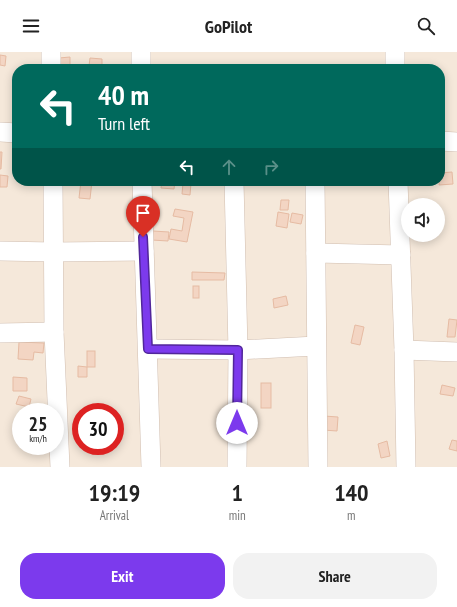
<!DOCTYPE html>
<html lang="en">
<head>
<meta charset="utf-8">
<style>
  :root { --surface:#fff; --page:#f2f2f2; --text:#222; --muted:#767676; --accent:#7c3aed }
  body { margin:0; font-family:"PT Sans Narrow",sans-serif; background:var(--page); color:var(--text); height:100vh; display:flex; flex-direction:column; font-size:15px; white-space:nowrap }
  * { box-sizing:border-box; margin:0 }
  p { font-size:13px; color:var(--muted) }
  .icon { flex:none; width:22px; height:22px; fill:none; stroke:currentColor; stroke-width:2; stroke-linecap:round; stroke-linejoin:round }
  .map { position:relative; height:415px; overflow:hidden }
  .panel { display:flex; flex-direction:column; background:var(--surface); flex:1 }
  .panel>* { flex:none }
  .guide { position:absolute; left:12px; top:12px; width:433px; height:122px; border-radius:16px; box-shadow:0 2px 10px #0003; background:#00695c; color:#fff; overflow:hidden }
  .tools { position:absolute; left:401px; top:146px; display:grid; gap:8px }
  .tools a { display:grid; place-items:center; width:44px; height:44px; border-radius:50%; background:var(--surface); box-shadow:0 2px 10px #0003; font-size:20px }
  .speed { position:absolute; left:12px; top:351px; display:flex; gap:8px; font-size:20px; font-weight:700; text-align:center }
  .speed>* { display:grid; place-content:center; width:52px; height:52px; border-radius:50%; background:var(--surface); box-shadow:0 2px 10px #0003; line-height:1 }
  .speed small { font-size:10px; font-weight:400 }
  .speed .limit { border:6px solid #d22; background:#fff; color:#111 }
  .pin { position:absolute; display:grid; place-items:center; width:34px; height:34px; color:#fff; margin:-41px -17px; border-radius:50% 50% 50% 0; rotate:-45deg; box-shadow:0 0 4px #0007 }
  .pin .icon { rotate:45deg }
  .me { position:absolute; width:44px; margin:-22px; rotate:0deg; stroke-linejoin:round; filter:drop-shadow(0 0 3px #0008) }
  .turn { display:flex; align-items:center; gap:14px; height:84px; padding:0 20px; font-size:18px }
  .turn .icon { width:52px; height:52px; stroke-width:2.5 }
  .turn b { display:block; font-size:28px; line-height:34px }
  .lanes { display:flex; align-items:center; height:38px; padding:0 20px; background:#0003; justify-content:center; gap:20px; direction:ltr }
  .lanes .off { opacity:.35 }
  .eta { display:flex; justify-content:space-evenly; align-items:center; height:68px; text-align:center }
  .eta b { font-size:24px; font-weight:800; line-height:28px }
  .primary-button { display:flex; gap:8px; margin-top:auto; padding:8px 20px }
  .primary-button a { flex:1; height:46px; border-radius:16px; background:var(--accent); color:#fff; font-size:16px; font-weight:800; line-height:46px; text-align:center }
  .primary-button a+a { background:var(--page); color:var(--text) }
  header { display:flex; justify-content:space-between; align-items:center; height:52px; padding:0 20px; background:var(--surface); font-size:18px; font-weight:800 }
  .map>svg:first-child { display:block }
  .residential { fill:#f5e8da; fill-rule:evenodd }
  .building { fill:#f3d5c3; stroke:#e6bba3 }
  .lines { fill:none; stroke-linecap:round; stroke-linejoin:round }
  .minor-casing { stroke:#d1beb0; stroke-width:20 }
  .minor { stroke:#fff; stroke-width:19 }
  .route-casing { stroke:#51269a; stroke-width:10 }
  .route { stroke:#7c3aed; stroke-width:7 }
</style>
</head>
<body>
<header><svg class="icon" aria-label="menu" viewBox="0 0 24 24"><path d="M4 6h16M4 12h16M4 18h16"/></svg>GoPilot<svg class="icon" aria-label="search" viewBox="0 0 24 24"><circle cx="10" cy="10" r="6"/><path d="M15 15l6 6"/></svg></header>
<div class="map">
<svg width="457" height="415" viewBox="0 0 457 415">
  <rect width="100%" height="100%" fill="#fdf6ec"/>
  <!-- residential -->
  <path class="residential" d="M 0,0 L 457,0 L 457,415 L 0,415 ZM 17,17 L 440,17 L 440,129 L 17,129 ZM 408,153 L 438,153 L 438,183 L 408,183 ZM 21,360 L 55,360 L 55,394 L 21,394 ZM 81,360 L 115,360 L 115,394 L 81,394 Z"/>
  <!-- building -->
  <g class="building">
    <polygon points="0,3 6,4 5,14 0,13"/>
    <polygon points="70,5 70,13 59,14 59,6"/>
    <polygon points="90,6 102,7 102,15 89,14"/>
    <polygon points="0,100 2,100 1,117 0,117"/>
    <polygon points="452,120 453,132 439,133 440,121"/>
    <polygon points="0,123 8,124 7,135 0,135"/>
    <polygon points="81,129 92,129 90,147 79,146"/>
    <polygon points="162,129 175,129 174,137 161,136"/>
    <polygon points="183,131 191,131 190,143 182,142"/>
    <polygon points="281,148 289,148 288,158 280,158"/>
    <polygon points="175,157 193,160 187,190 169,187 171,177 182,179 184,166 173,164"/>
    <polygon points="278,160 289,162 287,176 276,174"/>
    <polygon points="292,161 303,163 301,172 290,170"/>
    <polygon points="153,179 169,180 168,189 152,188"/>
    <polygon points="192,220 225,221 224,228 192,228"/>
    <rect x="193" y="234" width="6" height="12"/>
    <polygon points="286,244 288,253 274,256 273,247"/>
    <polygon points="449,267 457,268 455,285 447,285"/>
    <polygon points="355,273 364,275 360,293 351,291"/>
    <polygon points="19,290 44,291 43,301 34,300 33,308 18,307"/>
    <rect x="87" y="299" width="8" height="16"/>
    <polygon points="78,314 87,315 87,325 78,325"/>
    <polygon points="13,325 27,326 27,339 13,339"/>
    <rect x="261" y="331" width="10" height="25"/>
    <polygon points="442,333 455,336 453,344 440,342"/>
    <polygon points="19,344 31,347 29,355 16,352"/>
    <rect x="30" y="357" width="16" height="3"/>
    <polygon points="324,364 338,365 337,379 323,378"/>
    <polygon points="244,366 252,368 249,385 241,384"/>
    <polygon points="452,388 457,389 457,399 449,397"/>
    <polygon points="387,389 390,404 381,406 378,392"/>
  </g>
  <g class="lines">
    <!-- minor casing -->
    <g class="minor-casing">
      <g id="minor">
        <polyline points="51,0 51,17"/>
        <polyline points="141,0 141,17"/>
        <polyline points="395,0 395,17"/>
        <polyline points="0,80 17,81"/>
        <polyline points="440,89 457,90"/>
        <polyline points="53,129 54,280 60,415"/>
        <polyline points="142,129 151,415"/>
        <polyline points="234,129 238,298 237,415"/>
        <polyline points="315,129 318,415"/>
        <polyline points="398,129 404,298 406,415"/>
        <polyline points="0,199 54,200 144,199"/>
        <polyline points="316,201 401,203"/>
        <polyline points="0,281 54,280"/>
        <polyline points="148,297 238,298 316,294"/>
        <polyline points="404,298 457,300"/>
      </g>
    </g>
    <!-- minor -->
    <use href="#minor" class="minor"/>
  </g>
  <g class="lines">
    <!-- route casing -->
    <g class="route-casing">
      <polyline id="route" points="143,185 148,297 238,298 237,371"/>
    </g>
    <!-- route -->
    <use href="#route" class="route"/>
  </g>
</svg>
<div class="tools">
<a><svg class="icon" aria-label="sound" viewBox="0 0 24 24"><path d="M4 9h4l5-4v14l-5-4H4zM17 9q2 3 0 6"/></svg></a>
</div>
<div class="speed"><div>25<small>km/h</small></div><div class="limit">30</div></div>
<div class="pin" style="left:143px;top:185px;background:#d93025"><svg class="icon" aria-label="arrive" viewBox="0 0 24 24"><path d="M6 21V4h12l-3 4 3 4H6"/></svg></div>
<svg class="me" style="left:237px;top:371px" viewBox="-20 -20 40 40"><circle r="19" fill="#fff"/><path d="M0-13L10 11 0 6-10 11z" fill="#7c3aed"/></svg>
<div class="guide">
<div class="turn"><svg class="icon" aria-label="left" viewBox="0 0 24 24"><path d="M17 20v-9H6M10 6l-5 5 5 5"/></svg><div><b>40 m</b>Turn left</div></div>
<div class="lanes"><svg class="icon" aria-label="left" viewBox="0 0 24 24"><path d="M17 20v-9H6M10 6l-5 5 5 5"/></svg><svg class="icon off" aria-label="ahead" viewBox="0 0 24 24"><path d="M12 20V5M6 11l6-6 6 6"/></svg><svg class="icon off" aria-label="right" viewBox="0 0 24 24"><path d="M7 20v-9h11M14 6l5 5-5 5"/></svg></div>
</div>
</div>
<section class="panel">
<div class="eta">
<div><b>19:19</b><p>Arrival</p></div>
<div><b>1</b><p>min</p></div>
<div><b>140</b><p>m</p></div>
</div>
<div class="primary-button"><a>Exit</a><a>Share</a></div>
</section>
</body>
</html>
